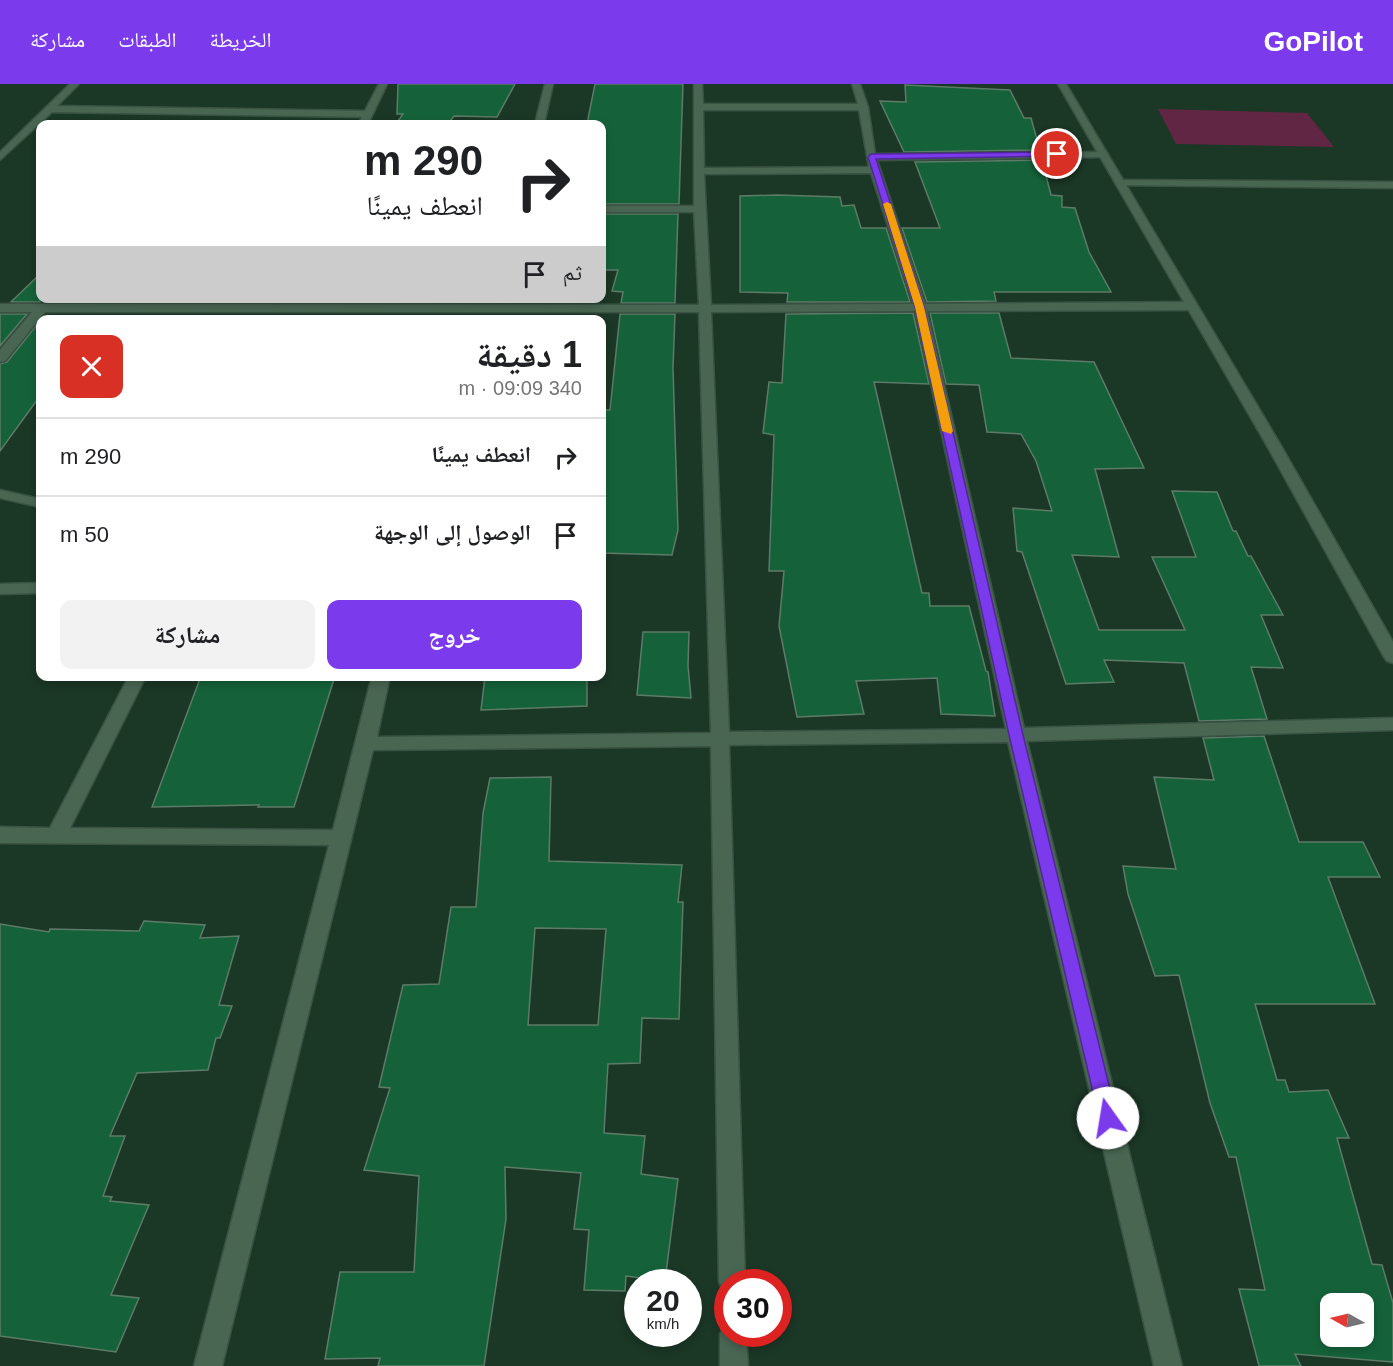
<!DOCTYPE html>
<html lang="ar">
<head>
<meta charset="utf-8">
<style>
  :root { --surface:#fff; --page:#f2f2f2; --text:#202124; --muted:#757577; --line:#e0e0e0; --accent:#7c3aed }
  body { margin:0; font-family:Arial,"Noto Naskh Arabic",sans-serif; background:var(--page); color:var(--text); direction:rtl; height:100vh; display:flex; flex-direction:column; font-size:22px; white-space:nowrap }
  * { box-sizing:border-box; margin:0 }
  p { font-size:20px; color:var(--muted) }
  .icon { flex:none; width:33px; height:33px; fill:none; stroke:currentColor; stroke-width:2; stroke-linecap:round; stroke-linejoin:round }
  .map { position:relative; flex:1; overflow:hidden; direction:ltr }
  .details { position:absolute; left:36px; top:231px; width:570px; height:366px; display:flex; flex-direction:column; background:var(--surface); border-radius:12px; box-shadow:0 3px 9px #0003; direction:rtl }
  .details>* { flex:none }
  .guide { position:absolute; left:36px; top:36px; width:570px; height:183px; border-radius:12px; box-shadow:0 3px 9px #0003; direction:rtl; background:#fff; color:var(--text); overflow:hidden }
  .needle { width:39px; rotate:278deg }
  .fabs { position:absolute; left:1320px; top:1209px; display:grid; gap:12px }
  .fabs a { display:grid; place-items:center; width:54px; height:54px; border-radius:12px; background:var(--surface); box-shadow:0 3px 9px #0003; font-size:30px }
  .speed { position:absolute; left:624px; top:1185px; display:flex; gap:12px; font-size:30px; font-weight:700; text-align:center }
  .speed>* { display:grid; place-content:center; width:78px; height:78px; border-radius:50%; background:var(--surface); box-shadow:0 3px 9px #0003; line-height:1 }
  .speed small { font-size:15px; font-weight:400 }
  .speed .limit { border:9px solid #d22; background:#fff; color:#111 }
  .pin { position:absolute; display:grid; place-items:center; width:51px; height:51px; color:#fff; margin:-26px; border:3px solid #fff; border-radius:50%; box-shadow:0 2px 6px #0007 }
  .me { position:absolute; width:66px; margin:-33px; rotate:347deg; stroke-linejoin:round; filter:drop-shadow(0 0 4px #0008) }
  .turn { display:flex; align-items:center; gap:21px; height:126px; padding:0 24px; font-size:27px }
  .turn .icon { width:78px; height:78px; stroke-width:2.5 }
  .turn b { display:block; font-size:42px; line-height:51px }
  .then { display:flex; align-items:center; height:57px; padding:0 24px; background:#0003; gap:12px; font-size:22px }
  .round { display:grid; place-items:center; flex:none; width:63px; height:63px; border-radius:12px; background:var(--page) }
  .overview { display:flex; align-items:center; justify-content:space-between; height:102px; padding:0 24px }
  h1 { font-size:36px; font-weight:800; line-height:45px }
  .primary-button { display:flex; gap:12px; margin-top:auto; padding:12px 24px }
  .primary-button a { flex:1; height:69px; border-radius:12px; background:var(--accent); color:#fff; font-size:24px; font-weight:800; line-height:69px; text-align:center }
  .primary-button a+a { background:var(--page); color:var(--text) }
  ul { padding:0; list-style:none }
  li { display:flex; align-items:center; gap:18px; height:78px; padding:0 24px; border-top:2px solid var(--line) }
  li div { flex:1 }
  li b { display:block; font-size:22px }
  li em { font-style:normal }
  header { display:flex; align-items:center; gap:36px; box-sizing:border-box; height:84px; padding:0 30px; background:var(--accent); color:#fff }
  header strong { font-size:28px }
  nav { display:flex; gap:33px; margin-inline-start:auto; font-size:21px }
  .map>svg:first-child { display:block }
  .green { fill:#612643 }
  .building { fill:#15623a; stroke:#5d7b67; stroke-width:1.5; fill-rule:evenodd }
  .lines { fill:none; stroke-linecap:round; stroke-linejoin:round }
  .street-casing { stroke:#3a5243; stroke-width:3 }
  .secondary-casing { stroke:#3a5243; stroke-width:3 }
  .street { fill:#496653; fill-rule:evenodd }
  .secondary { fill:#496653; fill-rule:evenodd }
  .route { fill:#7c3aed; stroke:#51269a; stroke-width:1.5 }
  .slow { fill:#f59e0b }
</style>
</head>
<body>
<header>
<strong>GoPilot</strong>
<nav><a>الخريطة</a><a>الطبقات</a><a>مشاركة</a></nav>
</header>
<div class="map">
<svg width="1393" height="1282" viewBox="0 0 1393 1282">
  <rect width="100%" height="100%" fill="#1b3726"/>
  <!-- green -->
  <polygon class="green" points="1158,25 1307,29 1334,63 1176,60"/>
  <!-- building -->
  <g class="building">
    <polygon points="398,0 515,0 497,33 454,32 448,40 396,40 403,30 397,30"/>
    <polygon points="595,0 683,0 679,120 602,120 602,40 587,40"/>
    <polygon points="905,1 1010,6 1024,34 1031,34 1040,66 904,68 880,17 906,18"/>
    <polygon points="1042,76 1051,111 1062,112 1062,123 1075,124 1089,168 1111,208 994,208 996,217 927,218 902,144 940,144 915,78"/>
    <polygon points="778,111 840,113 842,122 854,121 861,144 886,144 910,218 787,218 788,209 740,208 740,112"/>
    <polygon points="602,130 678,130 675,219 621,219 623,208 612,207 618,186 602,186"/>
    <polygon points="40,190 40,218 11,218"/>
    <polygon points="913,229 929,300 874,298 922,509 929,509 930,522 969,522 986,587 988,588 995,632 941,630 937,594 856,597 864,630 797,633 779,542 784,487 769,487 774,351 763,349 769,298 782,299 786,230"/>
    <polygon points="930,229 999,229 1011,274 1094,278 1144,384 1095,385 1119,473 1072,471 1099,546 1185,546 1152,473 1196,473 1172,407 1217,408 1233,447 1236,447 1248,472 1251,472 1283,531 1261,531 1283,584 1251,583 1267,635 1199,637 1184,579 1104,576 1114,598 1066,600 1022,468 1017,467 1013,424 1052,427 1036,377 1021,350 987,348 979,301 946,300"/>
    <polygon points="0,230 27,230 0,262"/>
    <polygon points="620,230 675,230 673,284 678,446 672,471 602,469 602,326 610,326"/>
    <polygon points="40,237 40,312 0,367 0,280 7,278"/>
    <polygon points="643,548 689,548 688,582 691,614 637,611"/>
    <polygon points="201,592 335,592 294,723 258,723 259,721 152,723"/>
    <polygon points="485,592 587,592 587,622 481,626"/>
    <path d="M 1264,652 L 1299,758 L 1363,758 L 1380,793 L 1328,793 L 1375,920 L 1255,920 L 1277,996 L 1285,996 L 1289,1008 L 1328,1006 L 1349,1054 L 1337,1054 L 1372,1180 L 1382,1181 L 1393,1219 L 1393,1278 L 1295,1270 L 1301,1282 L 1259,1282 L 1239,1205 L 1265,1206 L 1236,1073 L 1229,1073 L 1210,1019 L 1179,891 L 1155,892 L 1128,810 L 1123,782 L 1176,785 L 1154,693 L 1214,696 L 1203,654 ZM 1330,1220 L 1364,1220 L 1364,1252 L 1330,1252 Z"/>
    <path d="M 551,693 L 549,777 L 682,781 L 678,818 L 683,818 L 679,935 L 642,934 L 640,979 L 608,980 L 604,1049 L 645,1052 L 641,1090 L 678,1095 L 665,1197 L 626,1192 L 625,1207 L 584,1206 L 589,1146 L 574,1145 L 581,1089 L 505,1083 L 506,1135 L 484,1282 L 378,1282 L 380,1274 L 325,1275 L 340,1188 L 414,1188 L 419,1092 L 364,1086 L 390,1004 L 379,1003 L 403,901 L 439,900 L 451,823 L 476,823 L 483,729 L 490,694 ZM 535,844 L 606,845 L 598,941 L 528,941 Z"/>
    <polygon points="144,837 205,841 200,854 239,852 219,921 232,922 220,954 216,954 208,986 137,989 110,1052 125,1052 103,1112 112,1113 110,1117 149,1121 111,1211 139,1214 116,1268 0,1252 0,840 49,848 50,845 139,847"/>
  </g>
  <g class="lines">
    <!-- street casing -->
    <g class="street-casing">
      <g id="street">
        <polygon points="70,0 79,0 57,22 365,27 379,0 387,0 368,40 359,39 362,33 52,28 0,76 0,68"/>
        <polygon points="545,0 553,0 544,40 535,40"/>
        <path d="M 694,0 L 702,0 L 703,20 L 858,20 L 852,0 L 860,0 L 868,23 L 875,70 L 1106,68 L 1108,70 L 1103,73 L 877,76 L 925,220 L 1191,218 L 1197,222 L 1191,226 L 927,227 L 1024,644 L 1393,634 L 1393,646 L 1027,657 L 1182,1282 L 1154,1282 L 1008,658 L 729,661 L 745,1198 L 728,1198 L 728,1209 L 723,1207 L 719,1198 L 711,662 L 373,666 L 222,1282 L 194,1282 L 329,761 L 0,759 L 0,743 L 50,744 L 129,592 L 146,592 L 70,744 L 333,746 L 372,592 L 390,592 L 377,653 L 711,649 L 699,228 L 45,228 L 5,277 L 0,278 L 0,266 L 32,228 L 0,228 L 0,220 L 699,221 L 694,128 L 602,128 L 602,122 L 694,122 ZM 703,26 L 859,26 L 869,83 L 704,84 ZM 871,89 L 913,220 L 711,221 L 704,90 ZM 915,227 L 1006,645 L 729,648 L 711,228 Z"/>
        <polygon points="1120,96 1393,98 1393,104 1116,101 1116,97"/>
        <polygon points="0,406 40,415 40,423 0,414"/>
        <polygon points="40,499 40,509 0,510 0,500"/>
        <polygon points="728,1239 728,1250 746,1250 748,1282 720,1282 720,1250 724,1241"/>
      </g>
    </g>
    <!-- secondary casing -->
    <g class="secondary-casing">
      <polygon id="secondary" points="1058,0 1066,0 1280,360 1393,558 1393,579 1387,577 1384,573 1266,360"/>
    </g>
    <!-- street -->
    <use href="#street" class="street"/>
    <!-- secondary -->
    <use href="#secondary" class="secondary"/>
  </g>
  <!-- route -->
  <polygon class="route" points="1057,68 1060,70 1059,72 876,75 924,223 1023,651 1117,1034 1115,1040 1108,1042 1102,1040 1099,1034 1009,651 915,223 868,73 871,70"/>
  <!-- slow -->
  <polygon class="slow" points="887,118 891,120 924,223 953,347 951,350 942,347 915,223 883,120"/>
</svg>
<div class="fabs">
<a><svg class="needle" viewBox="-14 -14 28 28"><path d="M0-13l5 13h-10z" fill="#e53935"/><path d="M0 13l5-13h-10z" fill="#757577"/></svg></a>
</div>
<div class="speed"><div>20<small>km/h</small></div><div class="limit">30</div></div>
<div class="pin" style="left:1057px;top:70px;background:#d93025"><svg class="icon" aria-label="arrive" viewBox="0 0 24 24"><path d="M6 21V4h12l-3 4 3 4H6"/></svg></div>
<svg class="me" style="left:1108px;top:1034px" viewBox="-20 -20 40 40"><circle r="19" fill="#fff"/><path d="M0-13L10 11 0 6-10 11z" fill="#7c3aed"/></svg>
<div class="guide">
<div class="turn"><svg class="icon" aria-label="right" viewBox="0 0 24 24"><path d="M7 20v-9h11M14 6l5 5-5 5"/></svg><div><b>290 m</b>انعطف يمينًا</div></div>
<div class="then">ثم<svg class="icon" aria-label="arrive" viewBox="0 0 24 24"><path d="M6 21V4h12l-3 4 3 4H6"/></svg></div>
</div>
<section class="details">
<div class="overview"><div><h1>1 دقيقة</h1><p>340 m · 09:09</p></div><a class="round" style="background:#d93025;color:#fff"><svg class="icon" aria-label="close" viewBox="0 0 24 24"><path d="M6 6l12 12M18 6L6 18"/></svg></a></div>
<ul>
<li><svg class="icon" aria-label="right" viewBox="0 0 24 24"><path d="M7 20v-9h11M14 6l5 5-5 5"/></svg><div><b>انعطف يمينًا</b></div><em>290 m</em></li>
<li><svg class="icon" aria-label="arrive" viewBox="0 0 24 24"><path d="M6 21V4h12l-3 4 3 4H6"/></svg><div><b>الوصول إلى الوجهة</b></div><em>50 m</em></li>
</ul>
<div class="primary-button"><a>خروج</a><a>مشاركة</a></div>
</section>
</div>
</body>
</html>
